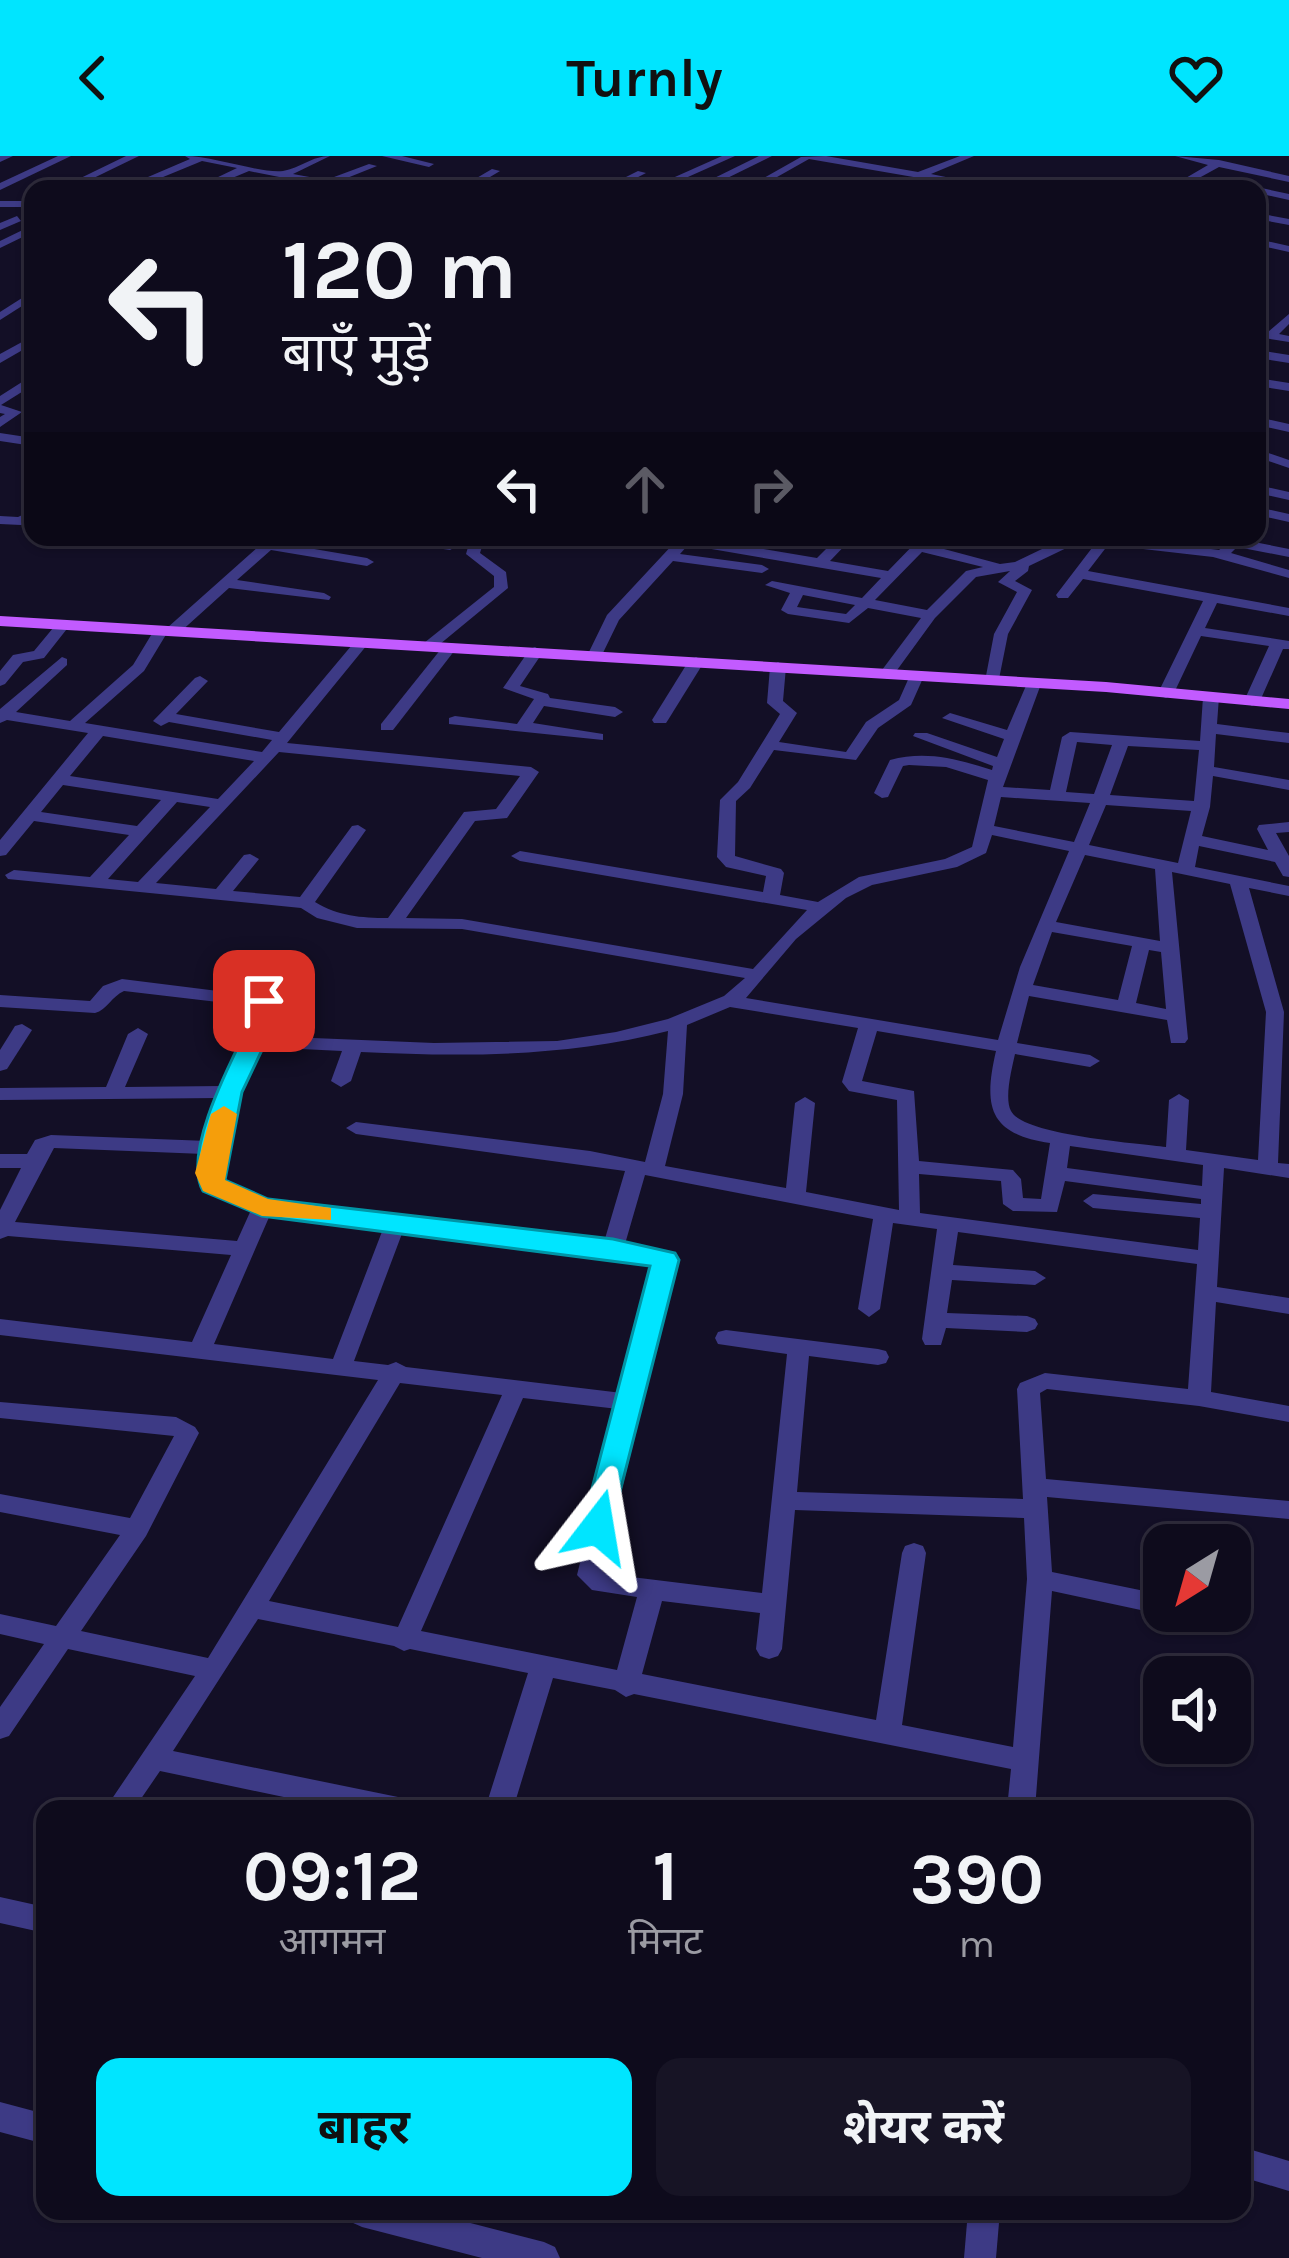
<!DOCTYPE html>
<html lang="hi">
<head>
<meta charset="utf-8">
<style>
  :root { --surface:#0e0b1c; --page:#171425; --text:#f1f3f6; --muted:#9b9ba3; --line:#2e2b3b; --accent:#00e5ff }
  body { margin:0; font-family:Karla,"Noto Sans Devanagari",sans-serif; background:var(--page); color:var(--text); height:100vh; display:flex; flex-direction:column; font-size:45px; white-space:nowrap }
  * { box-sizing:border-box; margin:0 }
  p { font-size:39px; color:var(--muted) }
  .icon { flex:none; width:66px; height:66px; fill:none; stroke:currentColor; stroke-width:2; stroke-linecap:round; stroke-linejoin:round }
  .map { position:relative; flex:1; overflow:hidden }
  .panel { position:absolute; left:36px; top:1644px; width:1215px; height:420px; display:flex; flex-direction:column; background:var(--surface); border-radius:24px; box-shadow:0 3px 9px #0004,0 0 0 3px var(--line) }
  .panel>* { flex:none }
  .guide { position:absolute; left:24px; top:24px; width:1242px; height:366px; border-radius:24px; box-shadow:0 3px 9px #0004,0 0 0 3px var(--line); background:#0e0b1c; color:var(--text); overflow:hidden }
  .needle { width:78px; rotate:217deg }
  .controls { position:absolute; left:1143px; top:1368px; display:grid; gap:24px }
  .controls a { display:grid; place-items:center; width:108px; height:108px; border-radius:24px; background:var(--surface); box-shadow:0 3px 9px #0004,0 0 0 3px var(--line); font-size:60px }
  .pin { position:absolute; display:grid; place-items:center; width:102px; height:102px; color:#fff; margin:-51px; border-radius:24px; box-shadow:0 6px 18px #0006 }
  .me { position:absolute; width:132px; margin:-66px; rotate:14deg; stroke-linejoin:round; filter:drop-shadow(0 0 9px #0008) }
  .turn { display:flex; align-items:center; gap:42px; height:252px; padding:0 60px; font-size:54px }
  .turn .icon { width:156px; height:156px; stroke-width:2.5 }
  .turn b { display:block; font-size:84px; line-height:102px }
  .lanes { display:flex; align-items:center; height:114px; padding:0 60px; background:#0003; justify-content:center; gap:60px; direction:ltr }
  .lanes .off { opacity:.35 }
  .eta { display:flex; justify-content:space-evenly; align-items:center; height:204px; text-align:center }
  .eta b { font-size:72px; font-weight:700; line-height:84px }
  .cta { display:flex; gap:24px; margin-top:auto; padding:24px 60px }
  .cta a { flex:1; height:138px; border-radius:24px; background:var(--accent); color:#111; font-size:48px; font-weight:700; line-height:138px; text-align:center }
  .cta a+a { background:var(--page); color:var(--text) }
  header { display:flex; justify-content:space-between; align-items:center; height:156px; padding:0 60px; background:var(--accent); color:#111; font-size:54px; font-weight:700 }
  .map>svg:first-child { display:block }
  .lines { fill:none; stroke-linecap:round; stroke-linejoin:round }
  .minor { fill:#3d3a85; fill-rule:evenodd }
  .major { fill:#c25bff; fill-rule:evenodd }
  .route { fill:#00e5ff; stroke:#0095a6; stroke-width:3 }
  .slow { fill:#f59e0b }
</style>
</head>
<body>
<header><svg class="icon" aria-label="back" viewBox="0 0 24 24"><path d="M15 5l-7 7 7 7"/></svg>Turnly<svg class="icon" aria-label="heart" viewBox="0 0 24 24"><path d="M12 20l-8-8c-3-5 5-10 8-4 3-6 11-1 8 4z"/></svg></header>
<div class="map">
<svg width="1289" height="2102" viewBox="0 0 1289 2102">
  <rect width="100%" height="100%" fill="#130f26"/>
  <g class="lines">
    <!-- minor -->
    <g class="minor">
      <polygon points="0,0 13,0 0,6"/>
      <polygon points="58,0 71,0 0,34 0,27"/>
      <polygon points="126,0 139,0 71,33 58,33"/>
      <path d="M 185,0 C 213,0 263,18 283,15 C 300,12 312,0 330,0 L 293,18 L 326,24 L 369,8 L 377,10 L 337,26 L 360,33 L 340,33 L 249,15 L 206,33 L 193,33 L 237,12 L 202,5 L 134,33 L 120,33 L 190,3 Z"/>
      <polygon points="382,0 402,0 434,8 429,11"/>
      <polygon points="722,0 735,0 661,33 648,33"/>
      <polygon points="759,0 772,0 705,33 692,33"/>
      <polygon points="826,0 918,16 960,0 974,0 931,18 1005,33 983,33 809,3 756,33 744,33 801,1"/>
      <polygon points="1175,0 1219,4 1289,20 1289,26 1219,11 1179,33 1167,33 1208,9"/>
      <polygon points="492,13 500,15 470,33 458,33"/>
      <polygon points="638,15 646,17 615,33 602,33"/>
      <polygon points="1133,23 1137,28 1128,33 1116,33"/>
      <polygon points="1226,30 1252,30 1289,38 1289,44 1257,37 1257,33 1221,33"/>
      <rect x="0" y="45" width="33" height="6"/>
      <polygon points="1257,57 1289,63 1289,69 1257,63"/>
      <polygon points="17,60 21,65 0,74 0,67"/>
      <polygon points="33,69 33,76 0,92 0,85"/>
      <polygon points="1257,83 1289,90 1289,96 1257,89"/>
      <polygon points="33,135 33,143 0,164 0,156"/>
      <polygon points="1289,158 1289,168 1279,178 1289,180 1289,186 1257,181 1257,175 1268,176"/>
      <polygon points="33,180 33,188 0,207 0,198"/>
      <polygon points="1257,194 1289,199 1289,207 1257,202"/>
      <polygon points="33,219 33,229 1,249 22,256 0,271 0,261 5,258 0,257 0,240"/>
      <polygon points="1257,222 1289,227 1289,235 1257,230"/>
      <polygon points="1257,261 1289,268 1289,276 1257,269"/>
      <polygon points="0,277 33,282 33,290 0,285"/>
      <polygon points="1257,293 1289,304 1289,312 1257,301"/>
      <polygon points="1257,329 1289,336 1289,344 1257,337"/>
      <polygon points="1257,351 1289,358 1289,366 1257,359"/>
      <polygon points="33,354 33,364 21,369 0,368 0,360 18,361"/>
      <path d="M 216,381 L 265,384 L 281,381 L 279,387 L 367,402 L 374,406 L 367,410 L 271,394 L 237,424 L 324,437 L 331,441 L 329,444 L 229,432 L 178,478 L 167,477 L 144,515 L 85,567 L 262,596 L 272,584 L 169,566 L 161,570 L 153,565 L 195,522 L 200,520 L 208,525 L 176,558 L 279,576 L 357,483 L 367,483 L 367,489 L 287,587 L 531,611 L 539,616 L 507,662 L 475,665 L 406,762 L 462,763 L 753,813 L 807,754 L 520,705 L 511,700 L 520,695 L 763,736 L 766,720 L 726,711 L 717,701 L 720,644 L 738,626 L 780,558 L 767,547 L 770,511 L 778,506 L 786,511 L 783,545 L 797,557 L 779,586 L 846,596 L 866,566 L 899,544 L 911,517 L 924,520 L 911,549 L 878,572 L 856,604 L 774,594 L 750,632 L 736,645 L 735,700 L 781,713 L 784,717 L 780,739 L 818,746 L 859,721 L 945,703 L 972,691 L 988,624 L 946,611 L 909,609 L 903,610 L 888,641 L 882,642 L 874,637 L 890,604 C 926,594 957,603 992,614 L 993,610 L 913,580 L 915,577 L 927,577 L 997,601 L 1004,583 L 942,562 L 950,557 L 1007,574 L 1028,525 L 1041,528 L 1003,631 L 1050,634 L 1062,581 L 1070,576 L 1200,585 L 1203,541 L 1211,536 L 1219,541 L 1217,568 L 1289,577 L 1289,587 L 1216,578 L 1214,611 L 1289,624 L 1289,634 L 1213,620 L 1210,651 L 1202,680 L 1268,694 L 1257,673 L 1259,669 L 1289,666 L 1289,676 L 1276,677 L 1289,700 L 1289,721 L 1283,720 L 1275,706 L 1199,690 L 1195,711 L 1289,730 L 1289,740 L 1249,732 L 1284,856 L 1278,1007 L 1289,1008 L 1289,1022 L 1224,1012 L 1217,1131 L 1289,1142 L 1289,1158 L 1216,1146 L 1211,1236 L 1289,1250 L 1289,1266 L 1199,1250 L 1047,1233 L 1040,1237 L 1046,1323 L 1289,1345 L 1289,1363 L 1047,1341 L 1052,1416 L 1164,1439 L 1164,1455 L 1174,1455 L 1164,1459 L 1052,1435 L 1035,1653 L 1007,1653 L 1011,1613 L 634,1538 L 626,1541 L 615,1534 L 553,1522 L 513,1653 L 485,1653 L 528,1517 L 410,1493 L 404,1495 L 394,1490 L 258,1463 L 173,1595 L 398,1641 L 408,1645 L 412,1653 L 341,1653 L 160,1615 L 134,1653 L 105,1653 L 195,1520 L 68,1493 L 9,1580 L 0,1583 L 0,1551 L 44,1488 L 0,1478 L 0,1458 L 56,1470 L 120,1379 L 0,1356 L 0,1338 L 130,1362 L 174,1280 L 0,1262 L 0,1246 L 176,1261 L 195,1271 L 199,1277 L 146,1380 L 81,1475 L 208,1502 L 378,1224 L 0,1179 L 0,1163 L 192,1186 L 231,1099 L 8,1080 L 0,1083 L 0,1054 L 21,1012 L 0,1012 L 0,998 L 27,998 L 35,984 L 51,979 L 208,985 L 219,942 L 0,944 L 0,932 L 106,931 L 128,878 L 138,872 L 148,878 L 125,931 L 223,930 L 260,851 L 124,835 C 112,840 107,854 95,857 L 0,851 L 0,839 L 90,845 L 103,830 L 122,823 L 274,842 L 279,850 L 265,880 L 434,887 L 557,885 L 616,876 L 668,863 L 724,840 L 745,822 L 462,773 L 357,772 L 317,762 L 301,752 L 8,723 L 5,719 L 14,714 L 90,721 L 129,679 L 34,665 L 6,699 L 0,700 L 0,684 L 88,577 L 7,564 L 0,567 L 0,553 L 62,501 L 67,503 L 67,509 L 16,556 L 70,565 L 133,509 L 156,471 L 167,472 L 258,391 ZM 103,580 L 254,605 L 218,643 L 70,620 ZM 1077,586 L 1112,589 L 1094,638 L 1066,636 ZM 1128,590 L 1199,594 L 1194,645 L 1110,639 ZM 279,596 L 520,620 L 496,653 L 464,656 L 388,762 C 361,762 338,760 315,746 L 366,674 L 358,669 L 352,670 L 300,741 L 233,735 L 259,703 L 250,698 L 244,699 L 216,733 L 156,727 ZM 63,629 L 161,644 L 137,670 L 41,656 ZM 1001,641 L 1090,647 L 1074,686 L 994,670 ZM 177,646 L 210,651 L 138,726 L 108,723 ZM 1106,649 L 1191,655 L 1178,707 L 1089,689 ZM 992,679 L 1069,695 L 1020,811 L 998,884 L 746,842 L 796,783 L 846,742 L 872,729 L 957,711 L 986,697 ZM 1085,699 L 1155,713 L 1160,785 L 1056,766 ZM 1172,716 L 1230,728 L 1266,856 L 1258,1004 L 1186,994 L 1189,944 L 1179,938 L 1169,944 L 1166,991 C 1137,987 1023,979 1011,955 C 1004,942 1012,912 1015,898 L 1090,911 L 1100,905 L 1090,899 L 1017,887 L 1029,840 L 1167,864 L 1171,887 L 1185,887 L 1188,883 ZM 1052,776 L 1132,790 L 1118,844 L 1033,829 ZM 1149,794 L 1161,796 L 1166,853 L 1136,847 ZM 730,851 L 858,872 L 842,926 L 849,935 L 897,944 L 899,1054 L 806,1036 L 815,947 L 805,941 L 795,947 L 786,1032 L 665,1010 L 683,938 L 687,869 ZM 668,875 L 663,938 L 645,1006 L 590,995 L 356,966 L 346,972 L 356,978 L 625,1015 L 604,1086 L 267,1045 L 222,1025 L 219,1017 L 240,936 L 260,891 L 342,895 L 331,925 L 341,931 L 351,925 L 361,896 C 465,901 566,901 668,875 ZM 877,875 L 996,895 C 983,951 989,978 1050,987 L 1041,1043 L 1023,1042 L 1021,1023 L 1013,1014 L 919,1005 L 914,935 L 862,925 ZM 1070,990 L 1203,1009 L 1202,1030 L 1067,1012 ZM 54,992 L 204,998 L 199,1017 L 206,1034 L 251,1054 L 237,1085 L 15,1066 ZM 919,1018 L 1001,1025 L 1003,1048 L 1013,1055 L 1057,1056 L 1065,1025 L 1201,1043 L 1201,1048 L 1093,1038 L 1083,1045 L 1093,1052 L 1200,1062 L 1198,1094 L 920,1057 ZM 645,1019 L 873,1063 L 858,1153 L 869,1161 L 880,1153 L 893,1067 L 937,1073 L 922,1183 L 925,1189 L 941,1189 L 946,1172 L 1027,1176 L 1035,1173 L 1038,1168 L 1035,1163 L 1027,1160 L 947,1157 L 952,1124 L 1035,1129 L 1046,1122 L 1035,1115 L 953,1109 L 958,1076 L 1197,1108 L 1188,1233 L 1045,1217 L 1020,1227 L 1017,1233 L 1023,1343 L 797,1336 L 809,1200 L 878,1209 L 886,1207 L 889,1201 L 886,1195 L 878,1193 L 726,1174 L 718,1176 L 715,1182 L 718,1188 L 787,1198 L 762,1437 L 607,1418 L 602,1415 L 677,1107 L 669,1095 L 625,1088 ZM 270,1059 L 383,1073 L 333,1203 L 214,1188 ZM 403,1075 L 654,1106 L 622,1237 L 406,1211 L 396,1206 L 388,1209 L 354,1205 ZM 400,1227 L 502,1239 L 398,1471 L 269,1445 ZM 523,1242 L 618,1253 L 577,1419 L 592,1434 L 637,1441 L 617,1514 L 421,1475 ZM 795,1354 L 1024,1362 L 1027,1423 L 1013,1591 L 902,1569 L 926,1397 L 923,1390 L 914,1387 L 905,1390 L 902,1397 L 876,1564 L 642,1518 L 662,1445 L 760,1457 L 756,1493 L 760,1500 L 769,1503 L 778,1500 L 782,1493 Z"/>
      <polygon points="382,381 417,381 457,390 450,394 389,385"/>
      <polygon points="471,381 485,381 480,397 506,416 508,432 434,493 424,493 424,487 494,431 494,420 466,398"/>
      <path d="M 661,381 L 692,381 L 817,402 L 838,381 L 853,381 L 830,405 L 888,415 L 921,381 L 936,381 L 929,389 L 1000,408 L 1015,406 L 1067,381 L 1114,381 L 1219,394 L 1234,382 L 1289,393 L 1289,401 L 1237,391 L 1231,397 L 1289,414 L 1289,422 L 1213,401 L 1108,389 L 1088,415 L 1289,452 L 1289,460 L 1217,447 L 1205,472 L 1289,485 L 1289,493 L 1283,493 L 1260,545 L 1252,550 L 1244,545 L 1269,490 L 1201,480 L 1174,537 L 1166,542 L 1161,540 L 1158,537 L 1203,445 L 1083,423 L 1068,442 L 1058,442 L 1056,439 L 1095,388 L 1079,386 L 1029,410 L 1028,415 L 1015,425 L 1032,434 L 1008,478 L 998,528 L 985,525 L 994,478 L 1017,436 L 998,426 L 1010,415 L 976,421 L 935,462 L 892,521 L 887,523 L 879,518 L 921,462 L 868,452 L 849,467 L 788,458 L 781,454 L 790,437 L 765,429 L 772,425 L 862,442 L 881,422 L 688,389 L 680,398 L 762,409 L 769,413 L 762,417 L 673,405 L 619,464 L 600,503 L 590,503 L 587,500 L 607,459 L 675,386 ZM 922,396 L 983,411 L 966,415 L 927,454 L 875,444 ZM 803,439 L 855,449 L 846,458 L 797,451 Z"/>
      <polygon points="58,466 70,469 44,502 23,506 5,528 0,530 0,515 13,499 34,495"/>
      <polygon points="450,487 455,488 455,494 393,574 381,574 381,568 445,488"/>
      <polygon points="535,491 543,496 520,530 548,538 550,542 615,551 623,556 615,561 544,550 533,567 603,578 603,584 449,568 449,562 455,560 517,568 534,543 503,532 530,493"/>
      <polygon points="696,501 704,506 668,564 666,567 654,567 652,564 688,506"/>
      <polygon points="22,868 32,874 7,913 0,915 0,894 15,870"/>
      <polygon points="1180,1455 1224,1455 1226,1459 1222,1466 1213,1469 1184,1462"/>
      <polygon points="0,1741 45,1751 45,1777 0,1767"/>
      <polygon points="0,1946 45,1958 45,1988 0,1976"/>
      <polygon points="1242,1991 1289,2005 1289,2035 1242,2021"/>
      <polygon points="346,2055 424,2055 544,2086 555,2091 560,2102 482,2102 362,2071 351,2066"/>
      <polygon points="968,2055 1000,2055 996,2102 964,2102"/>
    </g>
    <!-- major -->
    <polygon class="major" points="0,460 1106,526 1289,543 1289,553 1106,536 0,470"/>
  </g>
  <!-- route -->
  <path class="route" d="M 264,838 L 283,850 L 242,936 L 225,1024 L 268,1043 L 613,1083 L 675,1097 L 679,1104 L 609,1379 L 598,1383 L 582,1371 L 650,1110 L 262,1060 L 203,1035 C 180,994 238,893 257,852 L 252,845 Z"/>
  <!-- slow -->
  <polygon class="slow" points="224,950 237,958 225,1024 268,1043 331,1052 331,1064 262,1060 203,1035 195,1017 211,958"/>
</svg>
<div class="controls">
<a><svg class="needle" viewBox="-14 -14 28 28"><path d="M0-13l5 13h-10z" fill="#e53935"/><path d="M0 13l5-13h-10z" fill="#9b9ba3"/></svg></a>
<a><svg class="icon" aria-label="sound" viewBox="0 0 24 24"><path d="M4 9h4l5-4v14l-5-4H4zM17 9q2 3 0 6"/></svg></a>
</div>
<div class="pin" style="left:264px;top:845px;background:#d93025"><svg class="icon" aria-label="arrive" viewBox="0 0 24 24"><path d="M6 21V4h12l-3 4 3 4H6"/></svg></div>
<svg class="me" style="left:598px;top:1371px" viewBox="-20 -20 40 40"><path d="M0-17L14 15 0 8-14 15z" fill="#00e5ff" stroke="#fff" stroke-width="4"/></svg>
<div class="guide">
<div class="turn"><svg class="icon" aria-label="left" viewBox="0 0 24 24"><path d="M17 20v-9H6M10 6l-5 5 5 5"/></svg><div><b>120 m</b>बाएँ मुड़ें</div></div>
<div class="lanes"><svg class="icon" aria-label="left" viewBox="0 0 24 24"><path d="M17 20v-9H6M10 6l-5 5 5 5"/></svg><svg class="icon off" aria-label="ahead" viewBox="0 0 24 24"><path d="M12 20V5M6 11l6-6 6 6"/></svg><svg class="icon off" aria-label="right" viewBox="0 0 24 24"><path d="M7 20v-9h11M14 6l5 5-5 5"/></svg></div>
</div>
<section class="panel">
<div class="eta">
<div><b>09:12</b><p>आगमन</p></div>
<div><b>1</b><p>मिनट</p></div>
<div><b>390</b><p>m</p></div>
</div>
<div class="cta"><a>बाहर</a><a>शेयर करें</a></div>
</section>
</div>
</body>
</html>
